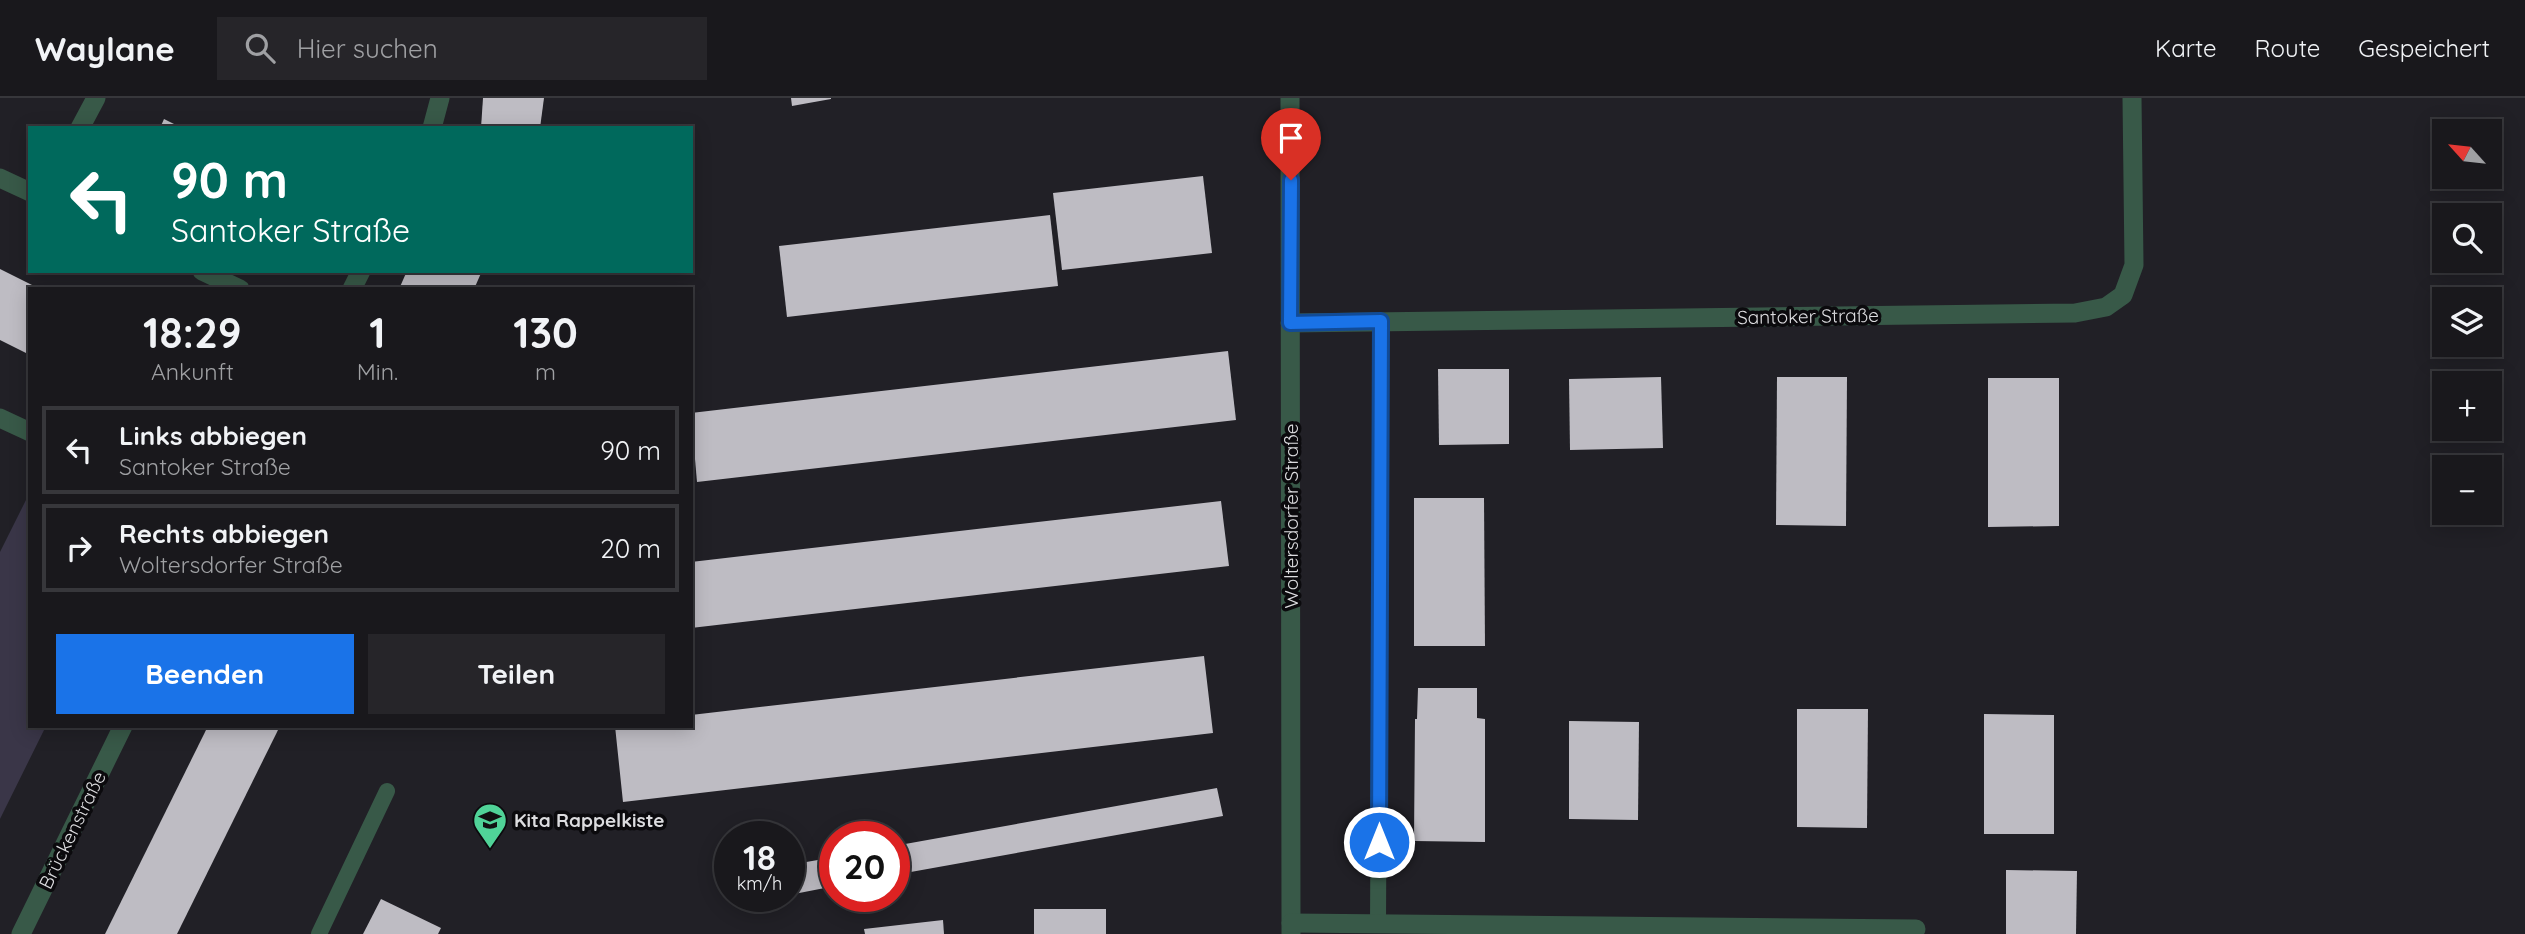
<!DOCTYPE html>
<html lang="de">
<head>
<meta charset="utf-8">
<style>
  :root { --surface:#19181c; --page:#262529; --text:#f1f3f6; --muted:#9fa0a3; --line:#37373b; --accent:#1a73e8 }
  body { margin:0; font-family:Quicksand,sans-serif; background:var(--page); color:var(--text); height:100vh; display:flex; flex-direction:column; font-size:26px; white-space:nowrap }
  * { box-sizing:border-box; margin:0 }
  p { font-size:23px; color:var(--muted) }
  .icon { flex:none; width:38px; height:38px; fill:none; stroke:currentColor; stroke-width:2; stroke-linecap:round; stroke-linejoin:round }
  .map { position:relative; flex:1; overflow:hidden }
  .drawer { position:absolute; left:28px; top:189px; width:665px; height:441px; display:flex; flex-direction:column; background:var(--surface); border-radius:0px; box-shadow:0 4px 18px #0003,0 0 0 2px var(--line) }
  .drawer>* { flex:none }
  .hud { position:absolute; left:28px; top:28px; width:665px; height:147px; border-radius:0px; box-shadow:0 4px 18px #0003,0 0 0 2px var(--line); background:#00695c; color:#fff; overflow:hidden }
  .needle { width:46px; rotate:297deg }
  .fabs { position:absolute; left:2432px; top:21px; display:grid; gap:14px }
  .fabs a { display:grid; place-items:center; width:70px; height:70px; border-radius:0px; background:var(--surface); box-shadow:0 4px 18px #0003,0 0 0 2px var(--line); font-size:35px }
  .speed { position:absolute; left:714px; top:723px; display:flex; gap:14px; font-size:35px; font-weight:700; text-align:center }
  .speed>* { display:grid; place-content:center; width:91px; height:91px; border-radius:50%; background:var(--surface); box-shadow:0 4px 18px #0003,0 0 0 2px var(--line); line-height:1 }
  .speed small { font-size:18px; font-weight:400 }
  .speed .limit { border:10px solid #d22; background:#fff; color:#111 }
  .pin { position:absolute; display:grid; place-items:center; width:60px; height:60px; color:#fff; margin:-72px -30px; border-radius:50% 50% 50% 0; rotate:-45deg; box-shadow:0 0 7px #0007 }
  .pin .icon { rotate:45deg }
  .me { position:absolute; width:77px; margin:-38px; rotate:0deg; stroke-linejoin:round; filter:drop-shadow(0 0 5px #0008) }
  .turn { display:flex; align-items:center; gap:24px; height:147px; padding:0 28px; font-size:32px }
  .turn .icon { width:91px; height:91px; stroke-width:2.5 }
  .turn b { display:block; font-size:49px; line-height:60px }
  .eta { display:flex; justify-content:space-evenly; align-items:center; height:119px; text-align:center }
  .eta b { font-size:42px; font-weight:700; line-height:49px }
  .button { display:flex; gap:14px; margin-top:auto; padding:14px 28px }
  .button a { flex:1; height:80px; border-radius:0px; background:var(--accent); color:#fff; font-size:28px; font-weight:700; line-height:80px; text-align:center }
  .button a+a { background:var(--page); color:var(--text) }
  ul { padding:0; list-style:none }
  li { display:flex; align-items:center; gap:21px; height:88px; margin:0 14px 10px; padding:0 14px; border:4px solid var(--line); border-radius:0px }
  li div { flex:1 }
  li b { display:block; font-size:26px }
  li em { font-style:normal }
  header { display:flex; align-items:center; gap:42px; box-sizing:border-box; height:98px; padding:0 35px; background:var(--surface); border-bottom:2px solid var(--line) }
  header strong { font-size:33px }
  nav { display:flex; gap:38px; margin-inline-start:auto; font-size:24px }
  .search { width:490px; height:63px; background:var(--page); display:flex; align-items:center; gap:18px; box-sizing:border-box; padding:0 24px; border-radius:0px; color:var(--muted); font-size:26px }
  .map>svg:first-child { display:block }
  .green { fill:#3a3648 }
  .building { fill:#bebcc3 }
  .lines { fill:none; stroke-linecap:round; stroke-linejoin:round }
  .service { stroke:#385948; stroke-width:16 }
  .minor { stroke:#385948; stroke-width:19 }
  .route-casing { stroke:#114b97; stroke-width:18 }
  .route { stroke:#1a73e8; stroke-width:12 }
  .labels { text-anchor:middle; stroke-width:7; stroke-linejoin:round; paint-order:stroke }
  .street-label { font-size:19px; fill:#dcdcdf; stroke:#0b0a0d }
  .poi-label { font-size:19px; font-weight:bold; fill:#dcdcdf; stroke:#0b0a0d; text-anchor:start }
</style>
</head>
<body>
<header>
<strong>Waylane</strong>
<div class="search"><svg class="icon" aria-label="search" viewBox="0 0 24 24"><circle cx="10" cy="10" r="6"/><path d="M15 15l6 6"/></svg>Hier suchen</div>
<nav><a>Karte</a><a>Route</a><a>Gespeichert</a></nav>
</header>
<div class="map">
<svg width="2525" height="836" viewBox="0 0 2525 836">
  <rect width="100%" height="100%" fill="#212026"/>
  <!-- green -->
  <polygon class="green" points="30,394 30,628 46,628 0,721 0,454"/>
  <!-- building -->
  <g class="building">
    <polygon points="483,0 544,0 540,30 481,30"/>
    <polygon points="791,0 831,0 831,1 792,8"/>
    <polygon points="164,21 182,30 160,30"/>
    <polygon points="1203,78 1212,155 1062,172 1053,95"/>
    <polygon points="1050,117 1058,188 787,219 779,148"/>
    <polygon points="0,171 40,191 30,191 30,257 0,242"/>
    <polygon points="407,173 482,173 474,191 399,191"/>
    <polygon points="1228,253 1236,322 697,384 691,315"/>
    <polygon points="1438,271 1509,271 1509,346 1439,347"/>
    <polygon points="1661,279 1663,350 1570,352 1569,281"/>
    <polygon points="1777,279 1847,279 1846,428 1776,427"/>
    <polygon points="1988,280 2059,280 2059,428 1988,429"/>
    <polygon points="1414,400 1484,400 1485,548 1414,548"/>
    <polygon points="1221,403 1229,468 691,530 691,464"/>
    <polygon points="1204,558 1213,635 623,704 615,628 691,628 691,617"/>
    <polygon points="1418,590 1477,590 1477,620 1485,621 1485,744 1414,743 1415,621 1417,621"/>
    <polygon points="1797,611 1868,611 1867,730 1797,729"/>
    <polygon points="1984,616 2054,617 2054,736 1984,736"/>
    <polygon points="1569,623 1639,624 1638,722 1569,721"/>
    <polygon points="208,628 280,628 177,836 105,836"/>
    <polygon points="1217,690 1223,718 894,777 894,748"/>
    <polygon points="835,759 835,788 789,797 789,767"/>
    <polygon points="2006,772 2077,773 2076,836 2006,836"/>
    <polygon points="748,798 774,798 774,799 749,804"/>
    <polygon points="381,801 441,830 438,836 363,836"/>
    <rect x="1034" y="811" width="72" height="25"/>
    <polygon points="943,822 944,836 865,836 864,831"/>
  </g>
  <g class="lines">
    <!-- service -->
    <g class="service">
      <polyline points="1378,826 1381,223"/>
      <polyline points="319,836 387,693"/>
    </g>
    <!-- minor -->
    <g class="minor">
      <polyline points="1290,0 1291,836"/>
      <polyline points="80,30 96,0"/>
      <polyline points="432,30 440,0"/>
      <polyline points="0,80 30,94"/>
      <polyline points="202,173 240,191"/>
      <polyline points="352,191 361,173"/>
      <polyline points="1290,225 2075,215 2106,209 2123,197 2134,167 2132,0"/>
      <polyline points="0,320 30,334"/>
      <polyline points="1291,825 1916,831"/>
      <polyline points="21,836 123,628"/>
    </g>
  </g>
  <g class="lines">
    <!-- route casing -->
    <g class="route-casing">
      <polyline id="route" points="1291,82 1290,225 1381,223 1379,744"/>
    </g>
    <!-- route -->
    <use href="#route" class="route"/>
  </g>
  <!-- icons -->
  <defs>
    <g id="school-pin" transform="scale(1.75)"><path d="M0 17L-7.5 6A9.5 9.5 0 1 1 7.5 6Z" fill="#50d398" stroke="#0b0a0d"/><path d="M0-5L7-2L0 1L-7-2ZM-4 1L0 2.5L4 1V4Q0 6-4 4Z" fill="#111"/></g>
  </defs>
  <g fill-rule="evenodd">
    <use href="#school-pin" x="490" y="722"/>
  </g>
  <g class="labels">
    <!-- street labels -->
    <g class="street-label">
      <text transform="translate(1808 218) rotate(-1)" y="7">Santoker Straße</text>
      <text transform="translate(1291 418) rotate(-90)" y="7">Woltersdorfer Straße</text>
      <text transform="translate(72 732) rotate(-64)" y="7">Brückenstraße</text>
    </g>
    <!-- poi labels -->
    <g class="poi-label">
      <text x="514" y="729">Kita Rappelkiste</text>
    </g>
  </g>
</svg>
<div class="fabs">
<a><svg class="needle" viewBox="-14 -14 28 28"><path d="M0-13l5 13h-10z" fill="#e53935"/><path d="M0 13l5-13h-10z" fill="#9fa0a3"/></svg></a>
<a><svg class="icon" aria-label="search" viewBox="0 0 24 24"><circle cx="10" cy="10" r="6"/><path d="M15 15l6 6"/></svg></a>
<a><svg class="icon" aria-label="layers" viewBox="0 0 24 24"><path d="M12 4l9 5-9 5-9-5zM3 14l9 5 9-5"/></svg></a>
<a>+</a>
<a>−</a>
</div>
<div class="speed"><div>18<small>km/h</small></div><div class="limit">20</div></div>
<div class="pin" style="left:1291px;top:82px;background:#d93025"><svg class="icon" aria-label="arrive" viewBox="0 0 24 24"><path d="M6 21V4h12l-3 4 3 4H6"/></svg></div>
<svg class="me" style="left:1379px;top:744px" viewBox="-20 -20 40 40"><circle r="17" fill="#1a73e8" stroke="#fff" stroke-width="3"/><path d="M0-11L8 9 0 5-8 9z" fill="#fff"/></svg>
<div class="hud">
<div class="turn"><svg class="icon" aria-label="left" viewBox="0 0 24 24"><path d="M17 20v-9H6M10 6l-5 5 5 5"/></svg><div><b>90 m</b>Santoker Straße</div></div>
</div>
<section class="drawer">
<div class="eta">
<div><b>18:29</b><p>Ankunft</p></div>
<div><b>1</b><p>Min.</p></div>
<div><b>130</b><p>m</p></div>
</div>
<ul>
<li><svg class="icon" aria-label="left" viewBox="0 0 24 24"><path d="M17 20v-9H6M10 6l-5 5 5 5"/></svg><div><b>Links abbiegen</b><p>Santoker Straße</p></div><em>90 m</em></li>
<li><svg class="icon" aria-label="right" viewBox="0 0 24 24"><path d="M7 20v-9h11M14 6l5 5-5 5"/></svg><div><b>Rechts abbiegen</b><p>Woltersdorfer Straße</p></div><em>20 m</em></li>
</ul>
<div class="button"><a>Beenden</a><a>Teilen</a></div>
</section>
</div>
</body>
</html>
